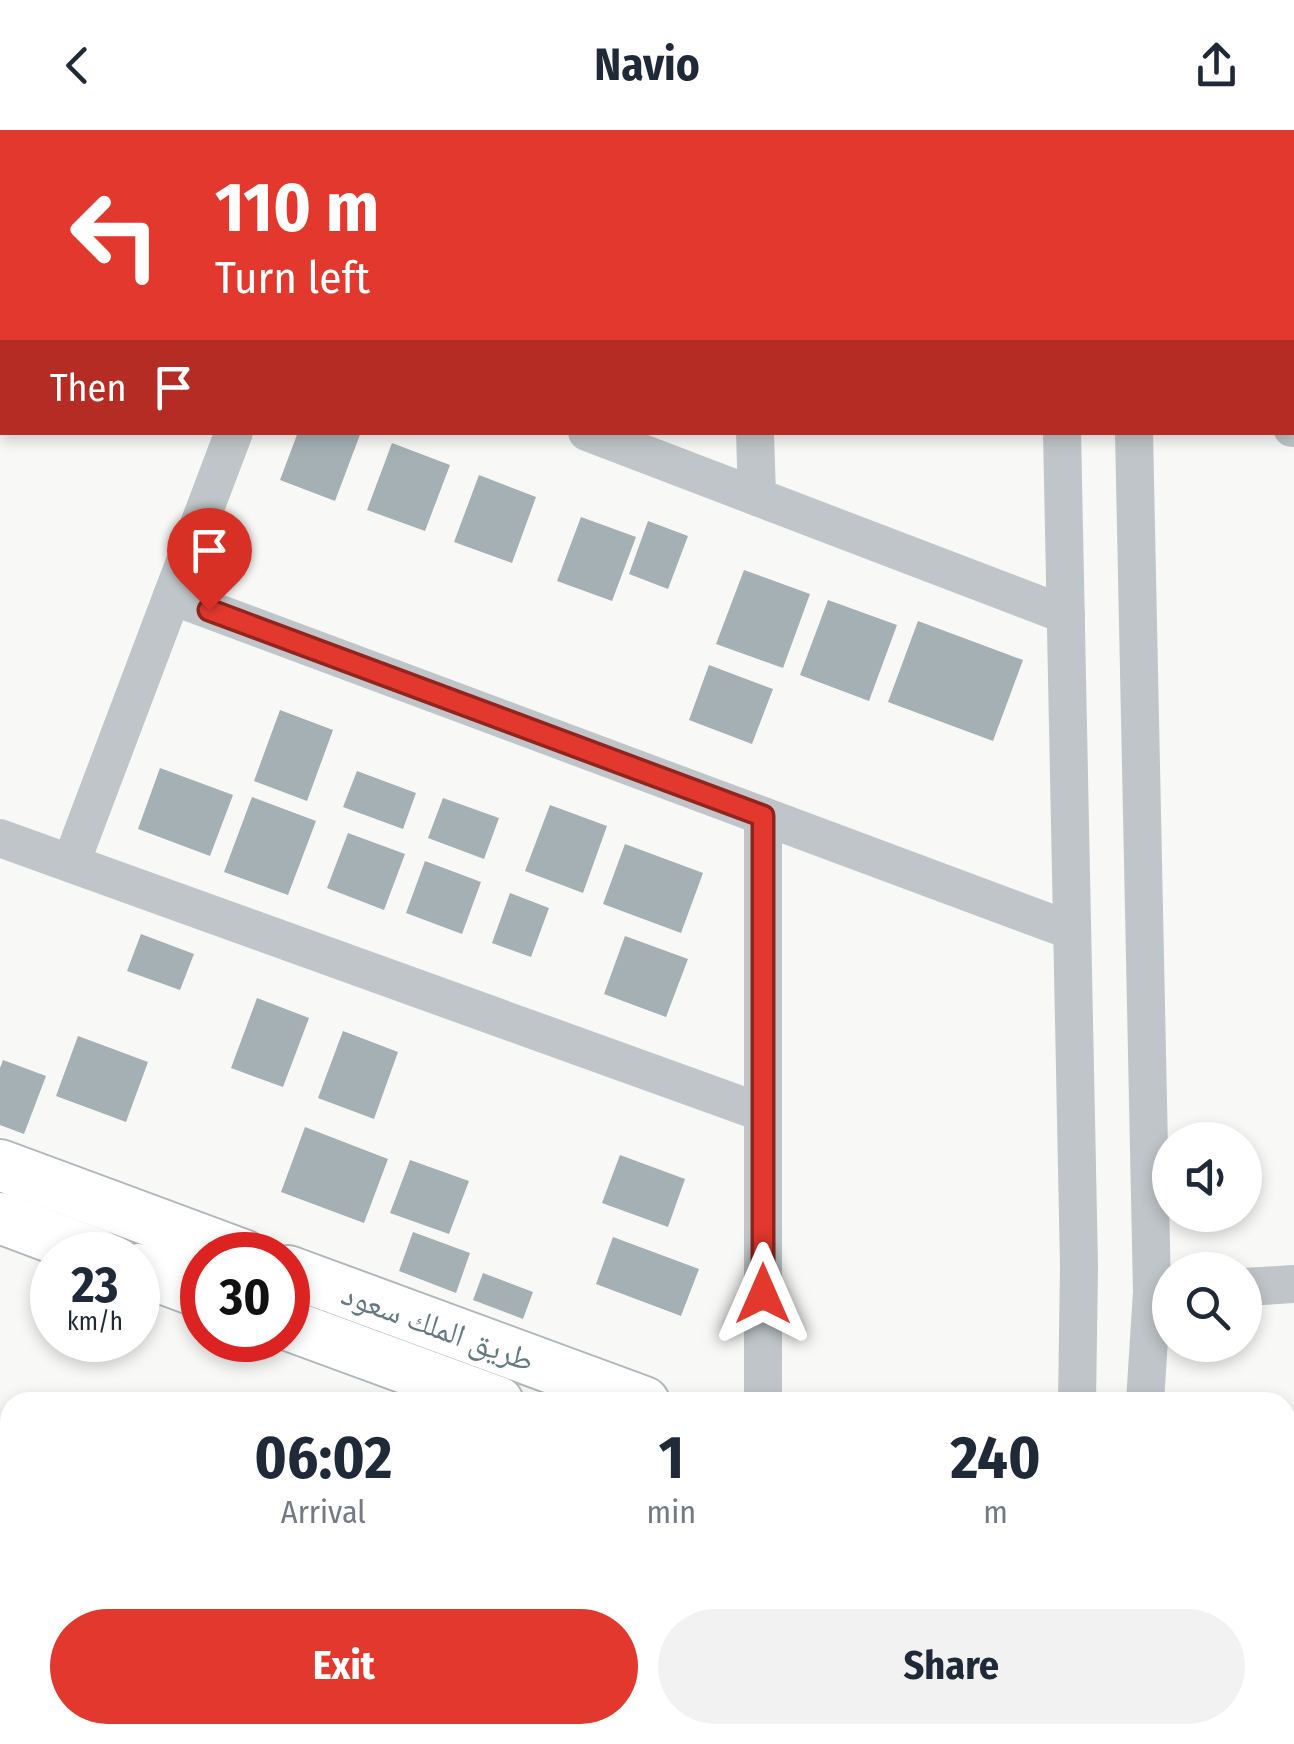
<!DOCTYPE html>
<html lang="en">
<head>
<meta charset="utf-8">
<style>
  :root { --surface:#fff; --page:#f2f2f3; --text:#1f2937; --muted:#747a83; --accent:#e2382d }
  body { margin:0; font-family:"Fira Sans Condensed","Noto Naskh Arabic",sans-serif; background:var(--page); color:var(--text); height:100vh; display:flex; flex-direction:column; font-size:38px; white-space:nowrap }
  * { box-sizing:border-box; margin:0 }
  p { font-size:32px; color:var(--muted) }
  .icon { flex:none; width:55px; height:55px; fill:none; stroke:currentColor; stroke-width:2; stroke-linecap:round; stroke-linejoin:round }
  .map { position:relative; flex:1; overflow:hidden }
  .details { position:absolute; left:0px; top:1262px; width:1295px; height:352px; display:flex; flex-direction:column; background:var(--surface); border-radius:30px 30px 0 0; box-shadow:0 5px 15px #0003 }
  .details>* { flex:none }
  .top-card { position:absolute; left:0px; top:0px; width:1295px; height:305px; box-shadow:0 5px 15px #0003; background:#e2382d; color:#fff; overflow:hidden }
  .tools { position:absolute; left:1152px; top:992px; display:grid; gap:20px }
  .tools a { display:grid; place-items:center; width:110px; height:110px; border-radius:50%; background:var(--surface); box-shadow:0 5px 15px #0003; font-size:50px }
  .speed { position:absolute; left:30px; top:1102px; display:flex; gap:20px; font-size:50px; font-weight:700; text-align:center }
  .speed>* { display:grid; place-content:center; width:130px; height:130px; border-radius:50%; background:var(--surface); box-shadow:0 5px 15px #0003; line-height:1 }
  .speed small { font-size:25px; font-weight:400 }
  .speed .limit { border:15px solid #d22; background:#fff; color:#111 }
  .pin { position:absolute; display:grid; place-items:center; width:85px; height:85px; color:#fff; margin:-102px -42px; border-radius:50% 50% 50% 0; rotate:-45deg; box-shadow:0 0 10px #0007 }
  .pin .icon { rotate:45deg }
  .me { position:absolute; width:110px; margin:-55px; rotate:0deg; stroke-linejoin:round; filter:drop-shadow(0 0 8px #0008) }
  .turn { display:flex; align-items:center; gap:35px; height:210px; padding:0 50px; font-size:45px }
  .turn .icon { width:130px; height:130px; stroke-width:2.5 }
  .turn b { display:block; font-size:70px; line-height:85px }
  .then { display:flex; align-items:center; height:95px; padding:0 50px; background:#0003; gap:20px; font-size:38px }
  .eta { display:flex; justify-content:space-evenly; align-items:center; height:170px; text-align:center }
  .eta b { font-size:60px; font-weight:700; line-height:70px }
  .button { display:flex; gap:20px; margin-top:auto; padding:20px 50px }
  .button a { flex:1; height:115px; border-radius:60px; background:var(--accent); color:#fff; font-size:40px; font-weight:700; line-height:115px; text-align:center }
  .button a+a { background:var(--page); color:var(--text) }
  header { display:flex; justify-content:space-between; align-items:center; height:130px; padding:0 50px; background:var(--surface); font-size:45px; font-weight:700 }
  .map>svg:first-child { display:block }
  .building { fill:#a4b0b4 }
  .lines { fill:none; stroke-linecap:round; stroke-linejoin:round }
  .major-casing { stroke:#b1b8bb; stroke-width:54 }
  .minor { stroke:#bfc5c8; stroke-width:38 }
  .major { stroke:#fff; stroke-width:50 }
  .route-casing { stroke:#93241d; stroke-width:25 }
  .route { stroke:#e2382d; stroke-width:18 }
  .labels { text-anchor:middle; stroke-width:10; stroke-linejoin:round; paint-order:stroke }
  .street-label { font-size:32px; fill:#647981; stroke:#fff }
</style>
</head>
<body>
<header><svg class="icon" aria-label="back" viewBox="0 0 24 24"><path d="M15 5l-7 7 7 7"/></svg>Navio<svg class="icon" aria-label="share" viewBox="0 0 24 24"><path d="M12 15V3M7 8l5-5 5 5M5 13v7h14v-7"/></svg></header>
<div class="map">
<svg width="1294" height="1614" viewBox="0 0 1294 1614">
  <rect width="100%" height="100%" fill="#f8f8f6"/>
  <!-- building -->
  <g class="building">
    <polygon points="298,302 361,302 335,371 280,350"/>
    <polygon points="392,313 450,335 425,401 367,380"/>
    <polygon points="479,345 536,367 512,433 454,412"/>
    <polygon points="581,387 636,407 612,471 557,451"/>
    <polygon points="648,391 688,406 668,459 629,444"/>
    <polygon points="744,440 810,464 783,538 716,514"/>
    <polygon points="828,470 897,495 869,571 800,545"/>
    <polygon points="918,491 1023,530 993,611 888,572"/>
    <polygon points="709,535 773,559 752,614 689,590"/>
    <polygon points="280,580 333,600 307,671 254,651"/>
    <polygon points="160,638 233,665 210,726 138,699"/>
    <polygon points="357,641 416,663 403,699 343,677"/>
    <polygon points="252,667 316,691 288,765 224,742"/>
    <polygon points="443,668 499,688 484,729 428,708"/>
    <polygon points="550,675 607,696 583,763 525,741"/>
    <polygon points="348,703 405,724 384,780 327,758"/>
    <polygon points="625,714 703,743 681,803 603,774"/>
    <polygon points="425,731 481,752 462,804 406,783"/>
    <polygon points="510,763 549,778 531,827 492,813"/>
    <polygon points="141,804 194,824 180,860 127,841"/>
    <polygon points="625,806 688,829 666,887 604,864"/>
    <polygon points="257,868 309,888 283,957 231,938"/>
    <polygon points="343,901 398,922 374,989 318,968"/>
    <polygon points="78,906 148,932 126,992 56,966"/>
    <polygon points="3,930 46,946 24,1004 0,995 0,938"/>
    <polygon points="305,997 388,1029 364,1093 281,1062"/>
    <polygon points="620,1025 685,1049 668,1097 602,1073"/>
    <polygon points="410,1030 469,1051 449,1104 390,1083"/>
    <polygon points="413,1102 470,1123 456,1163 399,1141"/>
    <polygon points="613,1107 699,1139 681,1186 596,1154"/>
    <polygon points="483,1143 533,1162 523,1189 473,1170"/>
  </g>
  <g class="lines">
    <!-- major casing -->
    <g class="major-casing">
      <g id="major">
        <polyline points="0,1035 243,1125"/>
        <polyline points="0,1088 99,1125"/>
        <polyline points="138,1139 202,1163"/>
        <polyline points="288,1141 644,1272"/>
        <polyline points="288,1195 498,1272"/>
        <polyline points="1285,1511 1294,1515"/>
        <polyline points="1285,1576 1294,1579"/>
      </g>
    </g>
    <!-- minor -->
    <g class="minor">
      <polyline points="747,0 747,2"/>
      <polyline points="1056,0 1056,2"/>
      <polyline points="1128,0 1128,2"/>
      <polyline points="17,2 18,0"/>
      <polyline points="0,50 2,44"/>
      <polyline points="0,79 2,80"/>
      <polyline points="1292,298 1294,298"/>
      <polyline points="587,302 1066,485"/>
      <polyline points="755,302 757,367"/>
      <polyline points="1062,302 1079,1136 1077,1272"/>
      <polyline points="1134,302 1152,1162 1145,1272"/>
      <polyline points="172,466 1072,801"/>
      <polyline points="0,708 763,983"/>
      <polyline points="71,733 234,302"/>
      <polyline points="1245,1157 1294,1154"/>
      <polyline points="763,1272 763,686"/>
      <polyline points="0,1408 10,1412"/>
      <polyline points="528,1605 552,1614"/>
      <polyline points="349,1614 352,1605"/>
      <polyline points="997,1614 1001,1605"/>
      <polyline points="1076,1614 1079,1605"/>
      <polyline points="1105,1614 1117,1605"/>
    </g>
    <!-- major -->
    <use href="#major" class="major"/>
  </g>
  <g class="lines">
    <!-- route casing -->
    <g class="route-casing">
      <polyline id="route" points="209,480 763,686 763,1164"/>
    </g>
    <!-- route -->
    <use href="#route" class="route"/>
  </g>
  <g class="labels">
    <!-- street labels -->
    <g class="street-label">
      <text transform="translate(438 1197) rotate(20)" y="11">طريق الملك سعود</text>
    </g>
  </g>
</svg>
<div class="tools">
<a><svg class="icon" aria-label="sound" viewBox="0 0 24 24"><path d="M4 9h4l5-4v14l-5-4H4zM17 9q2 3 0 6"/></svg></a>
<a><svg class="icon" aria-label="search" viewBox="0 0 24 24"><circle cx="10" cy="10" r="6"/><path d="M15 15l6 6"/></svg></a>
</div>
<div class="speed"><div>23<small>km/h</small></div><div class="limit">30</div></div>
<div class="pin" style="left:209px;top:480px;background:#d93025"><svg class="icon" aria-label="arrive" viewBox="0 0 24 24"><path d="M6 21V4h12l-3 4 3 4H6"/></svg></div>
<svg class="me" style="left:763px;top:1164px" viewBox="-20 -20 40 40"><path d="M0-17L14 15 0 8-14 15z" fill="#e2382d" stroke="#fff" stroke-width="4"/></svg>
<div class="top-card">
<div class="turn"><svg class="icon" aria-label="left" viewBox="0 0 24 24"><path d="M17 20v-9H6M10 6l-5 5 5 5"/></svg><div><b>110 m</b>Turn left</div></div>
<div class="then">Then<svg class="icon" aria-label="arrive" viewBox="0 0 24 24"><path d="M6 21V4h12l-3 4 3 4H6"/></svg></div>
</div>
<section class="details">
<div class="eta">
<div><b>06:02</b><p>Arrival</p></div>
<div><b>1</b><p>min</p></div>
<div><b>240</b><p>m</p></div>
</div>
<div class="button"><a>Exit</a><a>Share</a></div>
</section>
</div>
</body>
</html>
